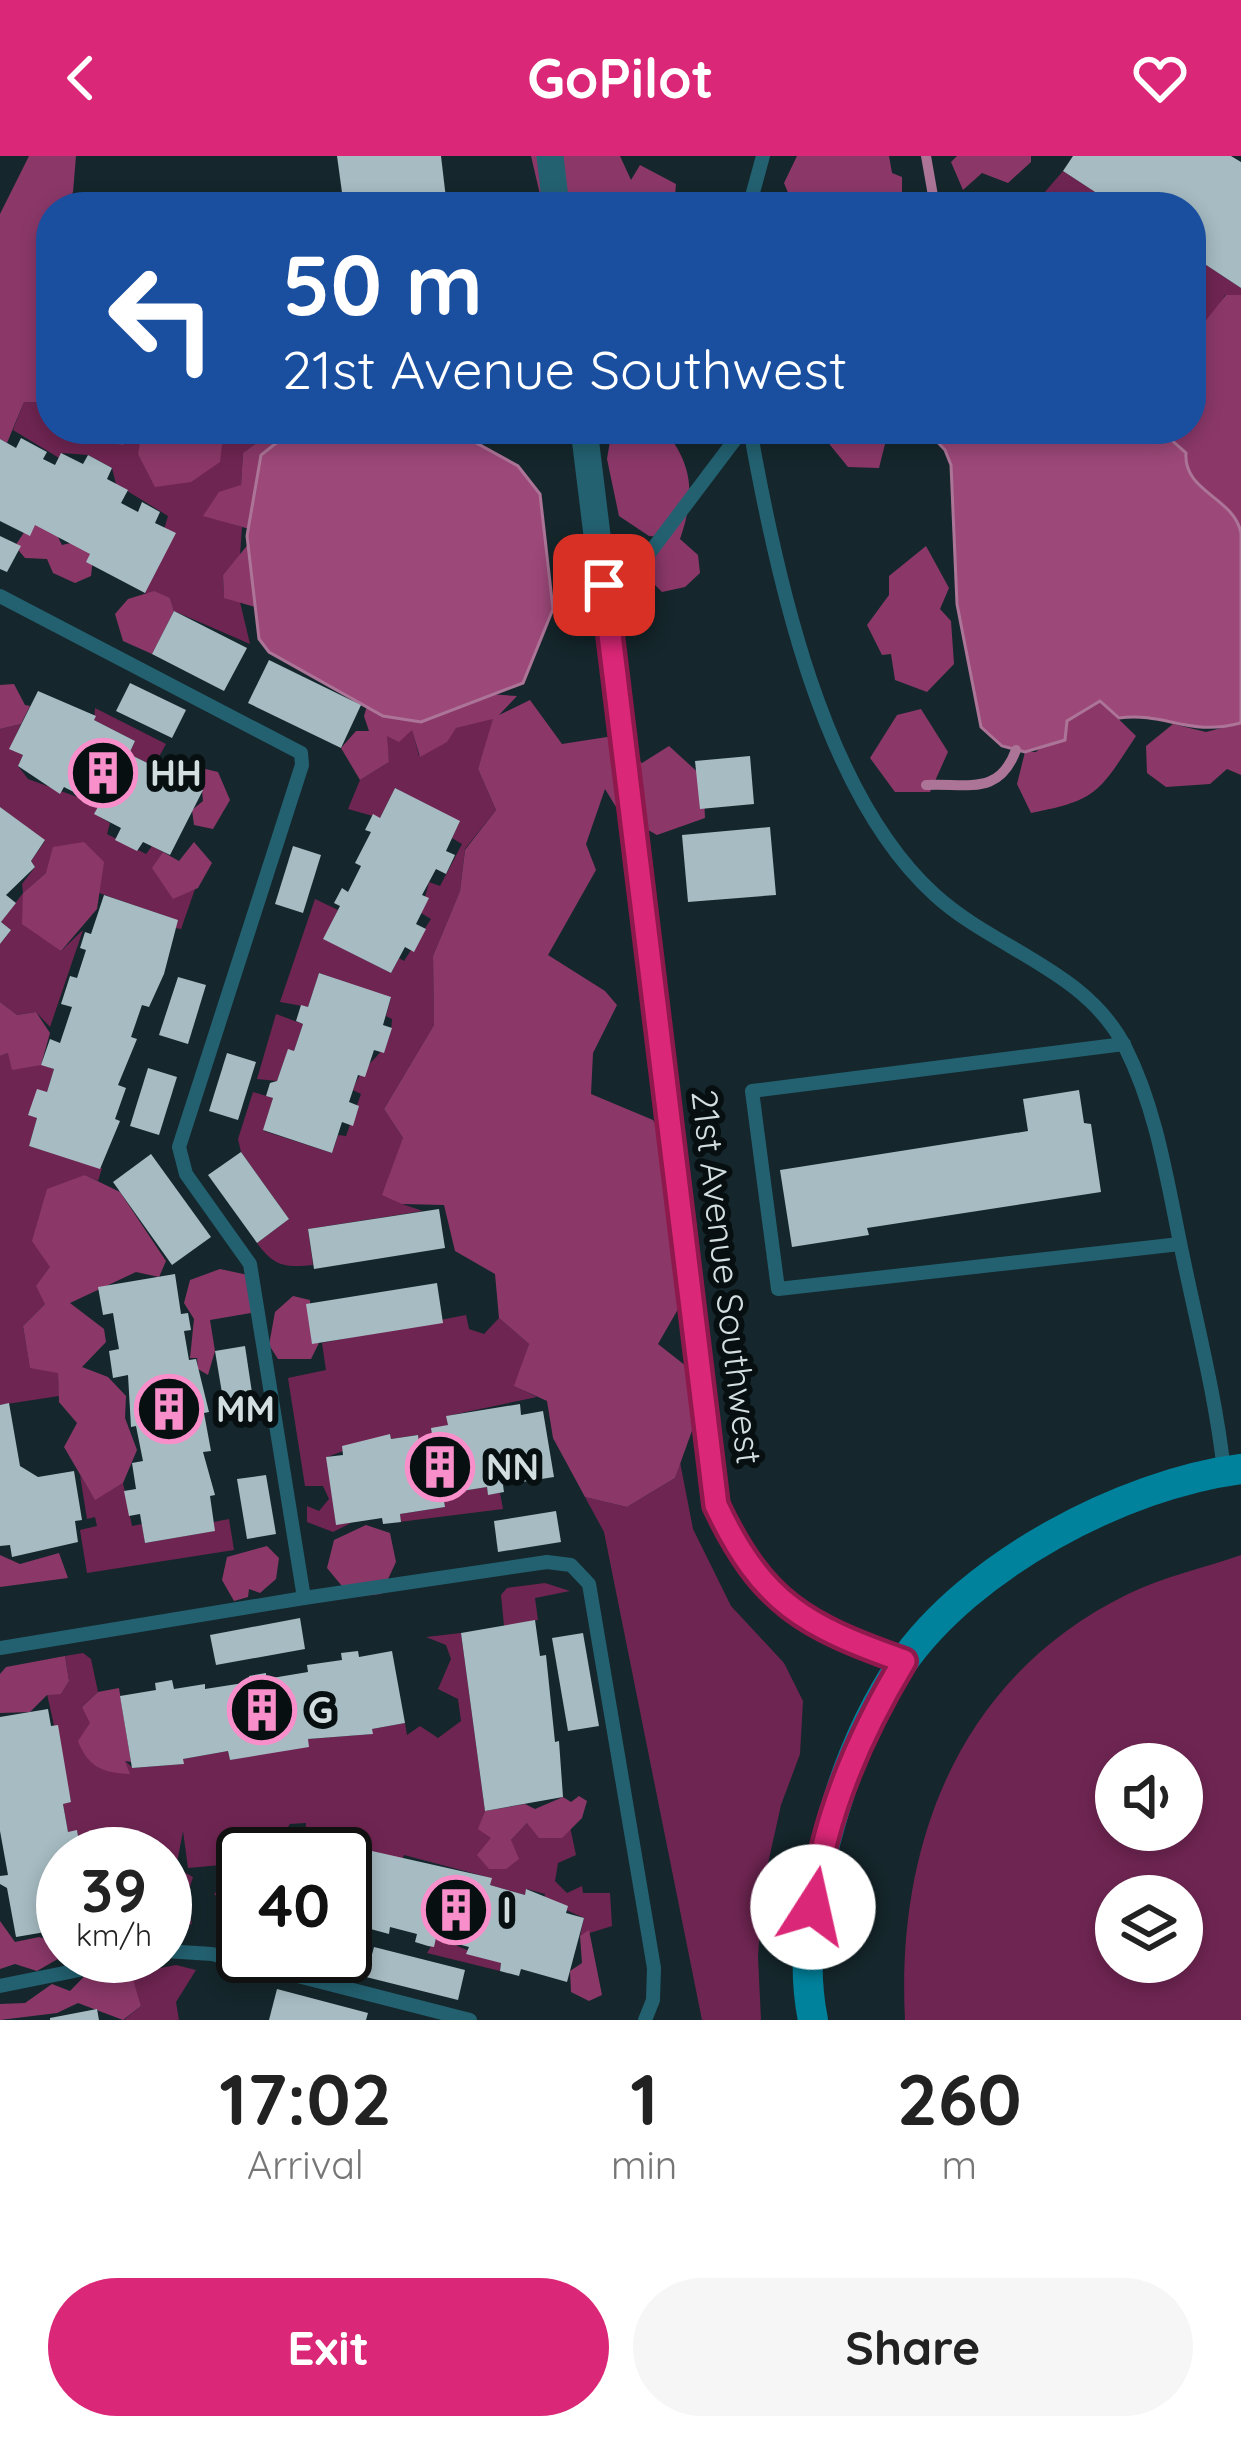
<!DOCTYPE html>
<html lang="en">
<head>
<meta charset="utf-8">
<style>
  :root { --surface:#fff; --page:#f6f6f6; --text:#222; --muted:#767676; --accent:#db2777 }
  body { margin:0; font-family:Quicksand,sans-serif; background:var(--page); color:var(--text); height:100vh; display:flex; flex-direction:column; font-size:45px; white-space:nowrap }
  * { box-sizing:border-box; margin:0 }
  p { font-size:39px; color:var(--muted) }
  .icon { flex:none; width:66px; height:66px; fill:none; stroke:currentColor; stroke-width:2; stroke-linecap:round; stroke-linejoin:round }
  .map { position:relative; height:1864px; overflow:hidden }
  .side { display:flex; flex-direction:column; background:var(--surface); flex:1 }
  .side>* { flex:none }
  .hud { position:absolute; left:36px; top:36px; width:1170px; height:252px; border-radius:48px; box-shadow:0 6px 18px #0003; background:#1a4fa0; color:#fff; overflow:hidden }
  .buttons { position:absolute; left:1095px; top:1587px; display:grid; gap:24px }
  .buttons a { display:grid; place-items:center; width:108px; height:108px; border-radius:50%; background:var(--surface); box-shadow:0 6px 18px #0003; font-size:60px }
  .speed { position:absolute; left:36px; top:1671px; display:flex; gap:24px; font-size:60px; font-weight:700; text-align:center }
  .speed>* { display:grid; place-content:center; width:156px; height:156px; border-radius:50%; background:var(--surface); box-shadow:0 6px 18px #0003; line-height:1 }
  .speed small { font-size:30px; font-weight:400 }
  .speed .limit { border:6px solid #111; border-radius:18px; background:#fff; color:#111 }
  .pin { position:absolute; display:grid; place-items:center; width:102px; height:102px; color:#fff; margin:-51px; border-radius:24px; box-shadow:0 6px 18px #0006 }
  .me { position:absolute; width:132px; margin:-66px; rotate:10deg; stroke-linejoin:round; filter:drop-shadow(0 0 9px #0008) }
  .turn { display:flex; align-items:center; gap:42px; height:252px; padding:0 48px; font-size:54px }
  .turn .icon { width:156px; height:156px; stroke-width:2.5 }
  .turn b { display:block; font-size:84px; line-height:102px }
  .eta { display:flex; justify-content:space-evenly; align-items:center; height:204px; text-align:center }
  .eta b { font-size:72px; font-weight:700; line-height:84px }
  .primary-button { display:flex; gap:24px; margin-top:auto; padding:24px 48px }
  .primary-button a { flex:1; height:138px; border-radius:72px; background:var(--accent); color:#fff; font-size:48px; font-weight:700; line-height:138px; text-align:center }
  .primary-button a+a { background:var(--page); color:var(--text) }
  header { display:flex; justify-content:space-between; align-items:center; height:156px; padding:0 48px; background:var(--accent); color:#fff; font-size:54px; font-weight:700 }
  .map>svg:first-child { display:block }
  .green { fill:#6f2552; fill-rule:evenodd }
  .forest { fill:#8b3869 }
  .water { fill:#9c4879; stroke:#ac7598; stroke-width:3 }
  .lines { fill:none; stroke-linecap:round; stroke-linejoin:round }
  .stream { stroke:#ac7598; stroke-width:10 }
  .building { fill:#a6bbc2 }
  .lane { stroke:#236171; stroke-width:14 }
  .street { stroke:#236171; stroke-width:27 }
  .secondary { stroke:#00829c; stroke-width:30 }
  .route-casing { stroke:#8e194d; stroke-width:30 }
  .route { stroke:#db2777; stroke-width:21 }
  .labels { text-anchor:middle; stroke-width:12; stroke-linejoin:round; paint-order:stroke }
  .poi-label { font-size:36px; font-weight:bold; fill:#d3dee1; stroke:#070f11; text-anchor:start }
  .street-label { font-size:36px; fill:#d3dee1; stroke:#070f11 }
</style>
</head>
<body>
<header><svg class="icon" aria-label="back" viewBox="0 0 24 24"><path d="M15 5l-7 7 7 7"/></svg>GoPilot<svg class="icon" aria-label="heart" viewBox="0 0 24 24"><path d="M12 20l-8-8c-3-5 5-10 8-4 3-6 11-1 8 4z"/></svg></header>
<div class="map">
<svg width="1241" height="1864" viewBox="0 0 1241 1864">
  <rect width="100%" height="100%" fill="#15272c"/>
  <!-- green -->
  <g class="green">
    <polygon points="1063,15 1118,51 1032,51"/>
    <polygon points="1191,99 1241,132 1241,139 1225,139 1195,193"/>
    <polygon points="24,246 51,247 51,273 84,273 93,286 123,289 142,280 219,306 224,273 275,273 243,297 241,329 204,359 242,371 240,399 223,419 224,441 240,446 250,488 174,455 170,442 145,437 168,360 116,328 112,312 88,299 62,297 59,302 13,274"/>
    <polygon points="95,552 166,588 154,610 129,598 135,585 94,564"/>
    <path d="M 495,562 L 478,613 L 496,654 L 465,693 L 460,735 L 433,800 L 434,869 L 384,953 L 403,982 L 402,1048 L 423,1055 L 308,1073 L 313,1109 C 284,1112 274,1110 257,1087 L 289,1063 L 241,996 L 238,983 L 253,936 L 273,942 L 264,975 L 332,997 L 338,979 L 346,980 L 361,938 L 353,934 C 363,902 391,902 392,863 L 386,860 L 391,842 L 319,817 L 308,851 L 280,846 L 315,743 L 338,754 L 324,783 L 391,817 L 399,802 L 404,805 L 431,763 L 421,757 L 429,726 L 440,730 L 462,688 L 452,682 L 459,667 L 395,632 L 380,662 L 348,653 L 360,624 L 389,606 L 386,579 L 412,573 L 419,600 L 455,572 Z"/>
    <polygon points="21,568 10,592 23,599 18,610 28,623 99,649 95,658 110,667 107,678 146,698 152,690 163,696 153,712 173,742 195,733 181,773 175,772 177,764 99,737 103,706 46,717 23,737 61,795 83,774 50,871 36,856 17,859 0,846 0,788 11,774 1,766 23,737 22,728 35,711 31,705 45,685 0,651 0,573"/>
    <polygon points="276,858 303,868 294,895 288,894 277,925 257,923"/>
    <polygon points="8,897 54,913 47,936 28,958 37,962 29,990 102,1012 98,1025 85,1019 50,1111 45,1148 23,1170 30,1211 58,1216 59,1240 0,1249 0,900"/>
    <polygon points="466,1159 469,1173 484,1178 499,1162 529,1188 515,1230 537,1241 447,1260 448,1269 433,1285 419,1288 417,1279 391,1283 390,1278 327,1301 336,1368 351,1367 333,1376 307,1366 307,1350 319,1355 329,1343 323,1330 305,1330 288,1222 326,1214 322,1187"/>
    <polygon points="680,1306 693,1373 731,1450 784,1507 803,1545 800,1598 781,1649 763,1730 758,1801 761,1864 702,1864 604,1376 585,1341 627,1351 675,1322"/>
    <polygon points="80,1319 95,1343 123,1327 132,1370 142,1368 145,1387 214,1375 214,1366 229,1363 234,1394 87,1417 80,1374 97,1370 95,1361 87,1363"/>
    <polygon points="487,1331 488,1338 500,1337 503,1353 383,1368 401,1366 400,1358 445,1351 443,1338"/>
    <path d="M 1241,1399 L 1241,1864 L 905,1864 C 896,1686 960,1520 1128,1438 C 1163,1421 1204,1412 1241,1399 ZM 1116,1608 L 1182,1608 L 1182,1674 L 1116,1674 ZM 1116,1740 L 1182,1740 L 1182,1806 L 1116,1806 Z"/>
    <polygon points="545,1427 570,1435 535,1442 538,1464 504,1470 501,1439 507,1432"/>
    <polygon points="461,1477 485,1655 479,1673 511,1684 527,1667 570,1671 576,1699 558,1707 555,1725 567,1737 582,1730 583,1737 610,1737 612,1770 580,1780 584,1762 544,1744 545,1738 527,1733 525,1739 490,1729 491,1722 404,1699 401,1706 346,1686 323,1685 321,1692 305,1687 306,1667 290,1668 269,1698 243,1698 243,1742 214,1739 232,1708 188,1712 183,1675 176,1712 193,1721 185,1746 192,1768 165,1772 165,1698 81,1698 77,1675 68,1676 63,1648 71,1645 47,1538 61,1538 69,1525 65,1500 83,1497 91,1503 98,1536 82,1551 129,1616 124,1604 133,1612 183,1608 183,1603 228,1595 230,1604 308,1583 372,1578 372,1573 405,1567 407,1579 420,1570 438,1582 461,1565 458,1543 438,1533 451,1503 446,1489 426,1481"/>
    <polygon points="436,1782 501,1807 500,1815 427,1797"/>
    <polygon points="176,1809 196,1814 176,1846 179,1864 124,1864 141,1850 129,1818"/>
  </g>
  <!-- forest -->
  <g class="forest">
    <path d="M 29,0 L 76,0 L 73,36 L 66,51 L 51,51 C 51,79 40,101 40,129 L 51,133 L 51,247 L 24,246 L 7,287 L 0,283 L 0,58 Z"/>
    <polygon points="531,0 620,0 631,24 640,9 676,28 674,51 543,51"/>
    <polygon points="797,0 889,0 892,17 902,21 902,51 794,51 784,27"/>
    <polygon points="957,0 1031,0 1031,6 1008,27 982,17 963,34 951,6"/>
    <path d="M 1226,139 L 1241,139 L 1241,372 C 1219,353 1184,328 1186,297 L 1159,273 L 1191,273 L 1193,181 Z"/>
    <polygon points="84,273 224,273 220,306 191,326 155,331 138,298 141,281 123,289 93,286"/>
    <polygon points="275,273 391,273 253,374 203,360 219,336 241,329 243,297"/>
    <path d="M 612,273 L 685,273 L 674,287 C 695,319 692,348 680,383 L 698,399 L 700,417 L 685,431 L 662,436 L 646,420 L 665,381 L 649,380 L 619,360 L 607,303 Z"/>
    <polygon points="817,273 881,273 886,284 879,312 848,311"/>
    <polygon points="33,363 54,373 62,389 80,385 93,402 91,420 75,427 53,417 47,403 25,402 15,390"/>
    <polygon points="250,386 262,453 224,442 223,419"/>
    <polygon points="926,390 949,432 940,453 951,465 954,508 927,536 895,524 891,498 882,499 867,469 889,439 889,420"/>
    <polygon points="154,435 170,442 174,455 152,498 123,485 115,458 128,443"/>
    <polygon points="14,528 25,549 30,550 21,568 0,573 0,529"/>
    <polygon points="373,530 517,540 499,559 530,544 562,588 607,581 642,607 669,590 703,621 705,662 657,679 621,659 605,633 586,688 596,714 548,799 605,835 617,849 593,897 591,938 653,964 688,1023 671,1094 685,1141 658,1188 691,1214 698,1258 675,1322 627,1351 585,1341 553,1282 547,1245 514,1230 529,1188 499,1162 495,1118 455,1095 444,1049 402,1048 382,1039 403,982 384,953 434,869 433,800 460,735 465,694 496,654 478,613 493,563 456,572 447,586 420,601 412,574 399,586 387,580 389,606 360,624 341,592 356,575 369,575 364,560"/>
    <path d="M 1100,545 L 1136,580 C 1099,636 1098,644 1031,657 L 1017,628 L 1025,596 L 1036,596 L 1067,565 Z"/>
    <polygon points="921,553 948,596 930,636 895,636 870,602 897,559"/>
    <polygon points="1241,567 1241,619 1227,613 1210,628 1166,631 1147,617 1146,590 1173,568 1206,576"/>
    <polygon points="197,611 218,616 230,644 213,673 194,669 192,654 203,645 202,634 186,625"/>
    <polygon points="84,686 104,706 97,753 61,795 22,768 23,737 46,717 53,691"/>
    <polygon points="194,686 212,707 198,732 173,743 152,712 163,696 179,705"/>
    <polygon points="0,846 17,859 36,856 50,877 41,909 12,914 8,897 0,900"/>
    <polygon points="85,1019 120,1036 166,1105 159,1121 136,1116 70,1147 104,1173 106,1186 82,1211 108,1221 126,1240 125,1262 137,1294 123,1327 95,1344 64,1291 77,1267 59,1246 58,1217 30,1212 23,1170 45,1148 36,1130 50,1111 32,1085 47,1033"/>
    <polygon points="220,1113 248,1119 259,1134 251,1157 210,1164 215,1195 208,1219 198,1213 197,1202 190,1202 194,1163 184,1147 190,1124"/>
    <polygon points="293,1140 310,1144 312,1187 319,1187 311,1203 278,1203 269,1189 275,1156"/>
    <polygon points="366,1369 390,1377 396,1406 381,1438 351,1441 327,1412 334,1384"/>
    <polygon points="267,1390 279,1402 276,1423 260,1437 249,1433 248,1441 234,1445 222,1424 227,1401"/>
    <polygon points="59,1397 68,1422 0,1431 0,1399 20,1408"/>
    <polygon points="65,1500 69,1525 61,1538 47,1539 30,1556 0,1557 0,1518 6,1511"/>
    <path d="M 119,1532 L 131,1606 L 125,1605 L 130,1618 C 103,1617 88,1611 78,1585 L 90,1567 L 82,1551 L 98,1536 Z"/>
    <polygon points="579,1640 587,1645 582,1662 562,1682 539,1682 527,1667 511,1684 519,1703 506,1713 489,1713 477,1699 491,1682 478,1673 485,1655 525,1648 535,1653 563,1641 571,1646"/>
    <polygon points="0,1765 15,1786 39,1781 63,1787 63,1800 37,1815 15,1808 0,1813"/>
    <polygon points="589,1774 602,1839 589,1845 571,1836 570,1815 582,1807 580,1780"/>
    <polygon points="74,1800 114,1800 132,1821 141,1850 123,1864 78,1847 57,1857 0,1864 0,1848 25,1847 52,1828 70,1835 101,1803"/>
  </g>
  <!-- water -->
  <g class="water">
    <polygon points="294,273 451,273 518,310 540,338 553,453 523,527 421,566 383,560 269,496 259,483 247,380 261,299"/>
    <path d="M 925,273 L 1159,273 L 1186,297 C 1183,336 1234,341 1241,377 C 1241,424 1241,515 1241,567 C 1189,581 1166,556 1119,562 L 1100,545 L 1067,565 L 1065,584 L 1025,596 L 1002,590 L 981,571 L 957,448 L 951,309 L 945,294 Z"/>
  </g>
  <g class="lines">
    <!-- stream -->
    <g class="stream">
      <polyline points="926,0 935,51"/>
      <path d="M 926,629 C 969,627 999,640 1016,594"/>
    </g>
  </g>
  <!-- building -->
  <g class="building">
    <polygon points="337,0 441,0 447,51 344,51"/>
    <polygon points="1073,0 1231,0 1241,6 1241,132 1191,99 1191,51 1118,51 1063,15"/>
    <polygon points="21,282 47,296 43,303 55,309 61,297 83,308 88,299 112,312 107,323 128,334 121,347 138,356 142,346 160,356 155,367 176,377 145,437 86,406 90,398 35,369 30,380 0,365 0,283 16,292"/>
    <polygon points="0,380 21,390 7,416 0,413"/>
    <polygon points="174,455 247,492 224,535 152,498"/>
    <polygon points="269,504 361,549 341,592 248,547"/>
    <polygon points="130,527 186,554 172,582 116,555"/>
    <polygon points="38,535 96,560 94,564 135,585 129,598 203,634 170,699 143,686 137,695 115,684 121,672 94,658 99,649 64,631 60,638 18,610 23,599 9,593"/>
    <polygon points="750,600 754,648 700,653 695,605"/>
    <polygon points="395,632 460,665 446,695 455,699 446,718 436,713 422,739 429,742 416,768 426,773 414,796 405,791 391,817 323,783 340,750 334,747 342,732 348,736 361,710 355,707 371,676 365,674 373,658 380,662"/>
    <polygon points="0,651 45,684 31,705 35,711 6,739 16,747 1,766 11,774 0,788"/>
    <polygon points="770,671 776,739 688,746 682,679"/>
    <polygon points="293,690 321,699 303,757 275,748"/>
    <polygon points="104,739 178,764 164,818 149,851 142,849 131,881 137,883 118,929 126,932 115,963 120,965 100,1013 29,990 37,962 28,959 37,933 47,936 54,913 41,909 50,883 60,887 72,851 61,848 70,820 77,822 86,794 80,792 85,776 91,778"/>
    <polygon points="319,817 391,841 383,869 392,872 384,897 374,894 365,921 358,919 349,946 359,950 353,970 342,966 332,997 263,974 273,942 266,940 270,927 277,925 288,893 294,895 303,868 296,865 301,849 308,851"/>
    <polygon points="178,821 206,829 188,888 159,879"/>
    <polygon points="227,897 256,906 238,964 209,955"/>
    <polygon points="148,912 177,921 159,979 130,970"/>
    <polygon points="1079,934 1084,967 1091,968 1101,1036 867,1072 869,1079 792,1091 780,1014 1028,975 1023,943"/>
    <polygon points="241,996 289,1063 257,1087 208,1019"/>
    <polygon points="151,998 211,1081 172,1109 113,1026"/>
    <polygon points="439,1053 445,1092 314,1113 308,1073"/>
    <polygon points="175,1118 181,1158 188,1157 191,1174 184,1175 189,1204 196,1203 209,1256 204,1257 211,1295 203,1296 215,1339 210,1340 215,1375 145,1387 140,1358 129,1360 124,1335 136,1333 132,1307 143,1305 136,1270 131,1271 128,1219 113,1222 109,1195 119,1193 117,1182 113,1157 103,1159 98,1131"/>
    <polygon points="437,1127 443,1167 312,1188 306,1148"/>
    <polygon points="245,1190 254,1250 225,1255 215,1195"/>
    <polygon points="9,1247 20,1310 38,1321 74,1315 82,1364 75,1365 78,1386 12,1401 10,1389 0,1390 0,1249"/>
    <polygon points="520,1248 521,1259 543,1255 554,1321 503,1329 504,1336 488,1339 487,1331 443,1338 445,1351 400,1358 401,1366 383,1368 382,1362 336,1369 326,1301 343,1299 342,1290 390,1278 391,1283 418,1279 419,1288 433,1285 431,1272 448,1269 446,1260"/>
    <polygon points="266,1319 276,1378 247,1383 237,1323"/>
    <polygon points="556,1355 561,1386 498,1396 494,1365"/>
    <polygon points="300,1462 305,1493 216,1509 210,1479"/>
    <polygon points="535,1464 540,1500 546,1499 555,1586 559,1585 563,1641 485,1655 461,1477"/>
    <polygon points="583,1477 599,1570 568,1575 552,1482"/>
    <polygon points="358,1495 359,1501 392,1495 405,1567 372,1573 373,1578 308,1583 309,1591 230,1604 228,1595 183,1603 184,1608 132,1612 120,1540 156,1534 155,1527 172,1524 174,1533 205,1528 205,1533 250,1526 249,1520 266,1517 266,1523 308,1516 307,1509 342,1504 341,1497"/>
    <polygon points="48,1553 51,1570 58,1569 71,1646 63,1648 68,1676 77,1674 81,1698 63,1698 63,1773 16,1781 7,1732 0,1728 0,1720 8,1719 0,1675 0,1561"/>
    <polygon points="323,1684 492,1722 490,1729 525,1739 526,1733 568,1750 566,1757 584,1762 567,1826 521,1813 519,1820 500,1815 501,1807 466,1798 469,1791 436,1782 434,1791 428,1790 415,1786 417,1778 390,1771 389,1778 352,1768 345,1775 345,1698 302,1698 305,1687 321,1692"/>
    <polygon points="374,1791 465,1814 458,1844 366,1821"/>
    <polygon points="277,1833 368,1857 366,1864 269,1864"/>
    <polygon points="97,1853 99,1864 50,1864 50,1862"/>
  </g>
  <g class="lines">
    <!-- lane -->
    <g class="lane">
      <polyline points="749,51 763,0"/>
      <path d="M 750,273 C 776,419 822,637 935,739 C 994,793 1086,814 1125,891 C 1158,956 1168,1031 1183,1101 C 1198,1173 1216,1242 1224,1315"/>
      <polyline points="0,440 301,597 302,609 179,991 186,1018 250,1108 304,1442 0,1492"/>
      <polyline points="610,466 648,399 743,273"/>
      <polyline points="1124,888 752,935 778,1133 1180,1088"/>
      <polyline points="304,1442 547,1406 571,1409 589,1428 654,1812 653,1844 645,1864"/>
      <polyline points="165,1795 212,1798 470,1864"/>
      <polyline points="0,1830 149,1800"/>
    </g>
    <!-- street -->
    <g class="street">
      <polyline points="550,0 556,51"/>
      <path d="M 584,273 L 716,1349 C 762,1447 805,1471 904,1505"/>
    </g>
    <!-- secondary -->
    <path class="secondary" d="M 813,1864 C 801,1806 811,1740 826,1684 C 842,1623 866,1561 901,1509 C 970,1409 1123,1328 1241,1313"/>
  </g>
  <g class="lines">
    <!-- route casing -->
    <g class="route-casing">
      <path id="route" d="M 604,429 L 716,1349 C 762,1447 805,1470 904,1505 C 858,1581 823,1662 813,1751"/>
    </g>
    <!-- route -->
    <use href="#route" class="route"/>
  </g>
  <!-- icons -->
  <defs>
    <g id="building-ring" transform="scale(3.45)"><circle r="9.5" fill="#070f11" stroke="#f98fca" stroke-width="1.5"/><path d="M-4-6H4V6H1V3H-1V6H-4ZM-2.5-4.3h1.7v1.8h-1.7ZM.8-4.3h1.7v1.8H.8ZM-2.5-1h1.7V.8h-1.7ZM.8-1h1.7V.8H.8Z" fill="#f98fca"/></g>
  </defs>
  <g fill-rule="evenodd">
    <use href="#building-ring" x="103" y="617"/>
    <use href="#building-ring" x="169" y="1253"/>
    <use href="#building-ring" x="440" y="1311"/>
    <use href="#building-ring" x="262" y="1554"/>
    <use href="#building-ring" x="456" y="1754"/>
  </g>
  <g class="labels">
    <!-- poi labels -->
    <g class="poi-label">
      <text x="150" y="630">HH</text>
      <text x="216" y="1266">MM</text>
      <text x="486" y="1324">NN</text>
      <text x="308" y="1567">G</text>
      <text x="502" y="1767">I</text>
    </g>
    <!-- street labels -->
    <g class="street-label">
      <text transform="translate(727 1121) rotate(83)" y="13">21st Avenue Southwest</text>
    </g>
  </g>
</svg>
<div class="buttons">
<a><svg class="icon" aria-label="sound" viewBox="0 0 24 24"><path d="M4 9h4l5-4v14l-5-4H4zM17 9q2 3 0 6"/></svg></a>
<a><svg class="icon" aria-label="layers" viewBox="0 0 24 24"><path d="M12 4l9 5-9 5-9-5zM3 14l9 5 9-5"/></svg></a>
</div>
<div class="speed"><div>39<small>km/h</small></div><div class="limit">40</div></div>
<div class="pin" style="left:604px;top:429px;background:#d93025"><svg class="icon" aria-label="arrive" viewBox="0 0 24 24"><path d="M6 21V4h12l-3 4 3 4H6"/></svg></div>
<svg class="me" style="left:813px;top:1751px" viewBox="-20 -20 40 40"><circle r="19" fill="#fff"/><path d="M0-13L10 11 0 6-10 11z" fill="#db2777"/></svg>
<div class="hud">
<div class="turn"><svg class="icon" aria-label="left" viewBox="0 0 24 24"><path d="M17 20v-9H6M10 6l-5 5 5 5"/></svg><div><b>50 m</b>21st Avenue Southwest</div></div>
</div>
</div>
<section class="side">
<div class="eta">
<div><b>17:02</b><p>Arrival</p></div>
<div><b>1</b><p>min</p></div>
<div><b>260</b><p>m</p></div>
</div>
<div class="primary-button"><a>Exit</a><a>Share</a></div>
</section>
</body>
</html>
